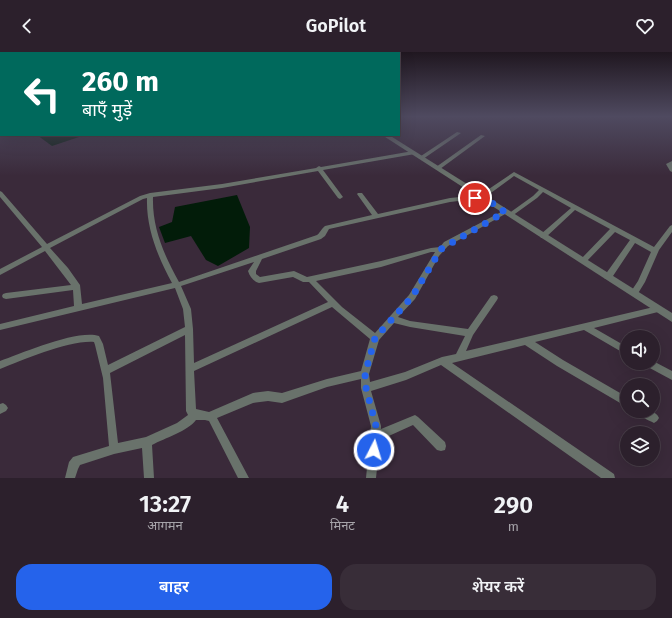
<!DOCTYPE html>
<html lang="hi">
<head>
<meta charset="utf-8">
<style>
  :root { --surface:#2c202c; --page:#382d38; --text:#f1f3f6; --muted:#a6a3a9; --line:#483e48; --accent:#2563eb }
  body { margin:0; font-family:"Fira Sans","Noto Sans Devanagari",sans-serif; background:var(--page); color:var(--text); height:100vh; display:flex; flex-direction:column; font-size:15px; white-space:nowrap }
  * { box-sizing:border-box; margin:0 }
  p { font-size:13px; color:var(--muted) }
  .icon { flex:none; width:22px; height:22px; fill:none; stroke:currentColor; stroke-width:2; stroke-linecap:round; stroke-linejoin:round }
  .map { position:relative; height:426px; overflow:hidden }
  .drawer { display:flex; flex-direction:column; background:var(--surface); flex:1 }
  .drawer>* { flex:none }
  .hud { position:absolute; left:0px; top:0px; width:400px; height:84px; box-shadow:0 4px 16px #0002,0 0 0 1px var(--line); background:#00695c; color:#fff; overflow:hidden }
  .controls { position:absolute; left:620px; top:278px; display:grid; gap:8px }
  .controls a { display:grid; place-items:center; width:40px; height:40px; border-radius:50%; background:var(--surface); box-shadow:0 4px 16px #0002,0 0 0 1px var(--line); font-size:20px }
  .pin { position:absolute; display:grid; place-items:center; width:34px; height:34px; color:#fff; margin:-17px; border:2px solid #fff; border-radius:50%; box-shadow:0 1px 4px #0007 }
  .me { position:absolute; width:44px; margin:-22px; rotate:5deg; stroke-linejoin:round; filter:drop-shadow(0 0 3px #0008) }
  .turn { display:flex; align-items:center; gap:14px; height:84px; padding:0 16px; font-size:18px }
  .turn .icon { width:52px; height:52px; stroke-width:2.5 }
  .turn b { display:block; font-size:28px; line-height:34px }
  .eta { display:flex; justify-content:space-evenly; align-items:center; height:68px; text-align:center }
  .eta b { font-size:24px; font-weight:600; line-height:28px }
  .cta { display:flex; gap:8px; margin-top:auto; padding:8px 16px }
  .cta a { flex:1; height:46px; border-radius:16px; background:var(--accent); color:#fff; font-size:16px; font-weight:600; line-height:46px; text-align:center }
  .cta a+a { background:var(--page); color:var(--text) }
  header { display:flex; justify-content:space-between; align-items:center; height:52px; padding:0 16px; background:var(--surface); font-size:18px; font-weight:600 }
  .map>svg:first-child { display:block }
  .water { fill:#021c09 }
  .lines { fill:none; stroke-linecap:round; stroke-linejoin:round }
  .minor { fill:#69726b; fill-rule:evenodd }
  .tertiary { fill:#69726b; fill-rule:evenodd }
  .route { stroke:#2563eb; stroke-width:7; stroke-dasharray:0 12.6 }
</style>
</head>
<body>
<header><svg class="icon" aria-label="back" viewBox="0 0 24 24"><path d="M15 5l-7 7 7 7"/></svg>GoPilot<svg class="icon" aria-label="heart" viewBox="0 0 24 24"><path d="M12 20l-8-8c-3-5 5-10 8-4 3-6 11-1 8 4z"/></svg></header>
<div class="map">
<svg width="672" height="426" viewBox="0 0 672 426">
  <rect width="100%" height="100%" fill="#3a2a3a"/>
  <!-- water -->
  <g class="water">
    <polygon points="37,83 85,83 52,94"/>
    <polygon points="237,143 250,175 249,196 218,214 206,208 191,184 165,191 159,175 172,170 175,155"/>
  </g>
  <g class="lines">
    <!-- minor -->
    <g class="minor">
      <polygon points="457,80 461,81 423,107 418,106"/>
      <polygon points="481,83 485,84 440,117 436,117 436,115"/>
      <path d="M 413,99 L 416,101 L 415,102 L 323,118 L 343,145 L 340,147 L 338,146 L 318,119 L 222,136 L 153,145 C 152,176 164,203 179,230 L 317,183 C 320,181 321,177 325,174 L 372,163 L 357,142 L 358,141 L 362,141 L 378,162 L 450,146 L 480,143 L 514,120 L 654,195 L 670,174 L 672,173 L 672,180 L 659,198 L 645,230 L 637,243 L 631,243 L 630,241 L 638,229 L 651,200 L 635,191 L 611,227 L 605,227 L 604,225 L 605,223 L 630,188 L 615,180 L 585,211 L 581,211 L 580,209 L 581,207 L 610,177 L 575,158 L 545,186 L 541,186 L 540,184 L 541,182 L 571,156 L 543,140 L 537,146 L 512,164 L 508,164 L 507,163 L 508,162 L 533,144 L 539,138 L 514,124 L 484,146 L 450,150 L 329,177 L 325,184 L 321,187 L 262,207 L 256,219 L 256,222 L 260,225 L 294,219 L 307,225 L 381,209 L 431,196 L 440,195 L 444,190 L 503,159 L 507,159 L 508,160 L 507,161 L 448,194 L 439,204 L 415,247 L 398,265 L 410,269 L 468,277 L 491,244 L 494,243 L 497,244 L 498,246 L 497,248 L 473,283 L 466,299 L 658,254 L 661,255 L 662,257 L 661,259 L 658,260 L 594,276 L 627,295 L 627,303 L 584,278 L 535,290 L 563,308 L 627,345 L 627,355 L 557,314 L 525,293 L 452,311 L 614,422 L 615,426 L 601,426 L 441,313 L 406,328 L 371,339 L 381,374 L 381,377 L 415,363 L 418,365 L 445,390 L 446,394 L 445,398 L 441,399 L 437,398 L 413,373 L 380,388 L 376,426 L 366,426 L 371,374 L 361,336 L 361,327 L 327,335 L 282,351 L 268,349 L 253,351 L 217,366 L 249,426 L 238,426 L 209,369 L 205,368 L 196,368 C 188,379 165,386 152,393 L 154,426 L 144,426 L 142,396 L 114,402 L 80,413 L 78,417 L 75,426 L 65,426 L 69,410 L 73,405 L 109,394 L 103,326 L 95,293 L 94,290 C 70,288 23,308 0,317 L 0,309 C 22,301 78,277 99,284 L 103,292 L 108,313 L 185,275 L 183,257 L 175,236 L 0,278 L 0,272 L 74,254 L 73,238 L 6,247 L 3,246 L 2,244 L 3,242 L 6,241 L 71,233 L 45,199 L 0,223 L 0,217 L 42,195 L 0,145 L 0,139 L 2,140 L 47,192 L 140,144 L 150,141 L 222,132 L 316,116 L 319,114 L 321,115 ZM 147,146 C 146,177 158,205 172,231 L 82,252 L 80,233 L 68,216 L 50,196 L 143,147 ZM 431,200 L 435,200 L 409,243 L 375,281 L 342,255 L 316,229 L 381,215 ZM 254,210 L 248,219 C 250,225 253,229 259,231 L 293,225 L 303,230 L 309,230 L 328,250 L 194,311 L 193,277 L 191,257 L 181,234 ZM 332,255 L 370,287 L 361,319 L 327,327 L 282,341 L 268,339 L 253,341 L 209,360 L 196,357 L 194,319 ZM 394,271 L 410,275 L 465,284 L 456,302 L 442,305 L 405,320 L 370,330 L 369,322 L 379,288 ZM 185,283 L 186,359 L 188,363 L 177,371 L 146,385 L 118,391 L 110,321 Z"/>
      <polygon points="672,109 672,120 670,119 666,112"/>
      <polygon points="653,309 672,319 672,328 646,314 645,311 653,311"/>
      <polygon points="3,351 6,353 8,356 6,359 0,362 0,352"/>
      <path d="M 637,359 C 645,359 655,357 659,366 L 657,369 L 654,371 C 648,368 640,365 637,359 Z"/>
    </g>
    <!-- tertiary -->
    <polygon class="tertiary" points="382,83 389,83 672,261 672,270"/>
  </g>
  <!-- sky -->
  <linearGradient id="sky" x2="0" y2="1"><stop stop-color="#201720"/><stop offset="0.52" stop-color="#4f4a60"/><stop offset="1" stop-color="#4f4a60" stop-opacity="0"/></linearGradient>
  <rect width="672" height="124" fill="url(#sky)"/>
  <g class="lines">
    <!-- route -->
    <polyline class="route" points="374,398 376,374 366,336 365,322 375,286 412,245 441,197 505,160 482,144 475,146"/>
  </g>
</svg>
<div class="controls">
<a><svg class="icon" aria-label="sound" viewBox="0 0 24 24"><path d="M4 9h4l5-4v14l-5-4H4zM17 9q2 3 0 6"/></svg></a>
<a><svg class="icon" aria-label="search" viewBox="0 0 24 24"><circle cx="10" cy="10" r="6"/><path d="M15 15l6 6"/></svg></a>
<a><svg class="icon" aria-label="layers" viewBox="0 0 24 24"><path d="M12 4l9 5-9 5-9-5zM3 14l9 5 9-5"/></svg></a>
</div>
<div class="pin" style="left:475px;top:146px;background:#d93025"><svg class="icon" aria-label="arrive" viewBox="0 0 24 24"><path d="M6 21V4h12l-3 4 3 4H6"/></svg></div>
<svg class="me" style="left:374px;top:398px" viewBox="-20 -20 40 40"><circle r="17" fill="#2563eb" stroke="#fff" stroke-width="3"/><path d="M0-11L8 9 0 5-8 9z" fill="#fff"/></svg>
<div class="hud">
<div class="turn"><svg class="icon" aria-label="left" viewBox="0 0 24 24"><path d="M17 20v-9H6M10 6l-5 5 5 5"/></svg><div><b>260 m</b>बाएँ मुड़ें</div></div>
</div>
</div>
<section class="drawer">
<div class="eta">
<div><b>13:27</b><p>आगमन</p></div>
<div><b>4</b><p>मिनट</p></div>
<div><b>290</b><p>m</p></div>
</div>
<div class="cta"><a>बाहर</a><a>शेयर करें</a></div>
</section>
</body>
</html>
